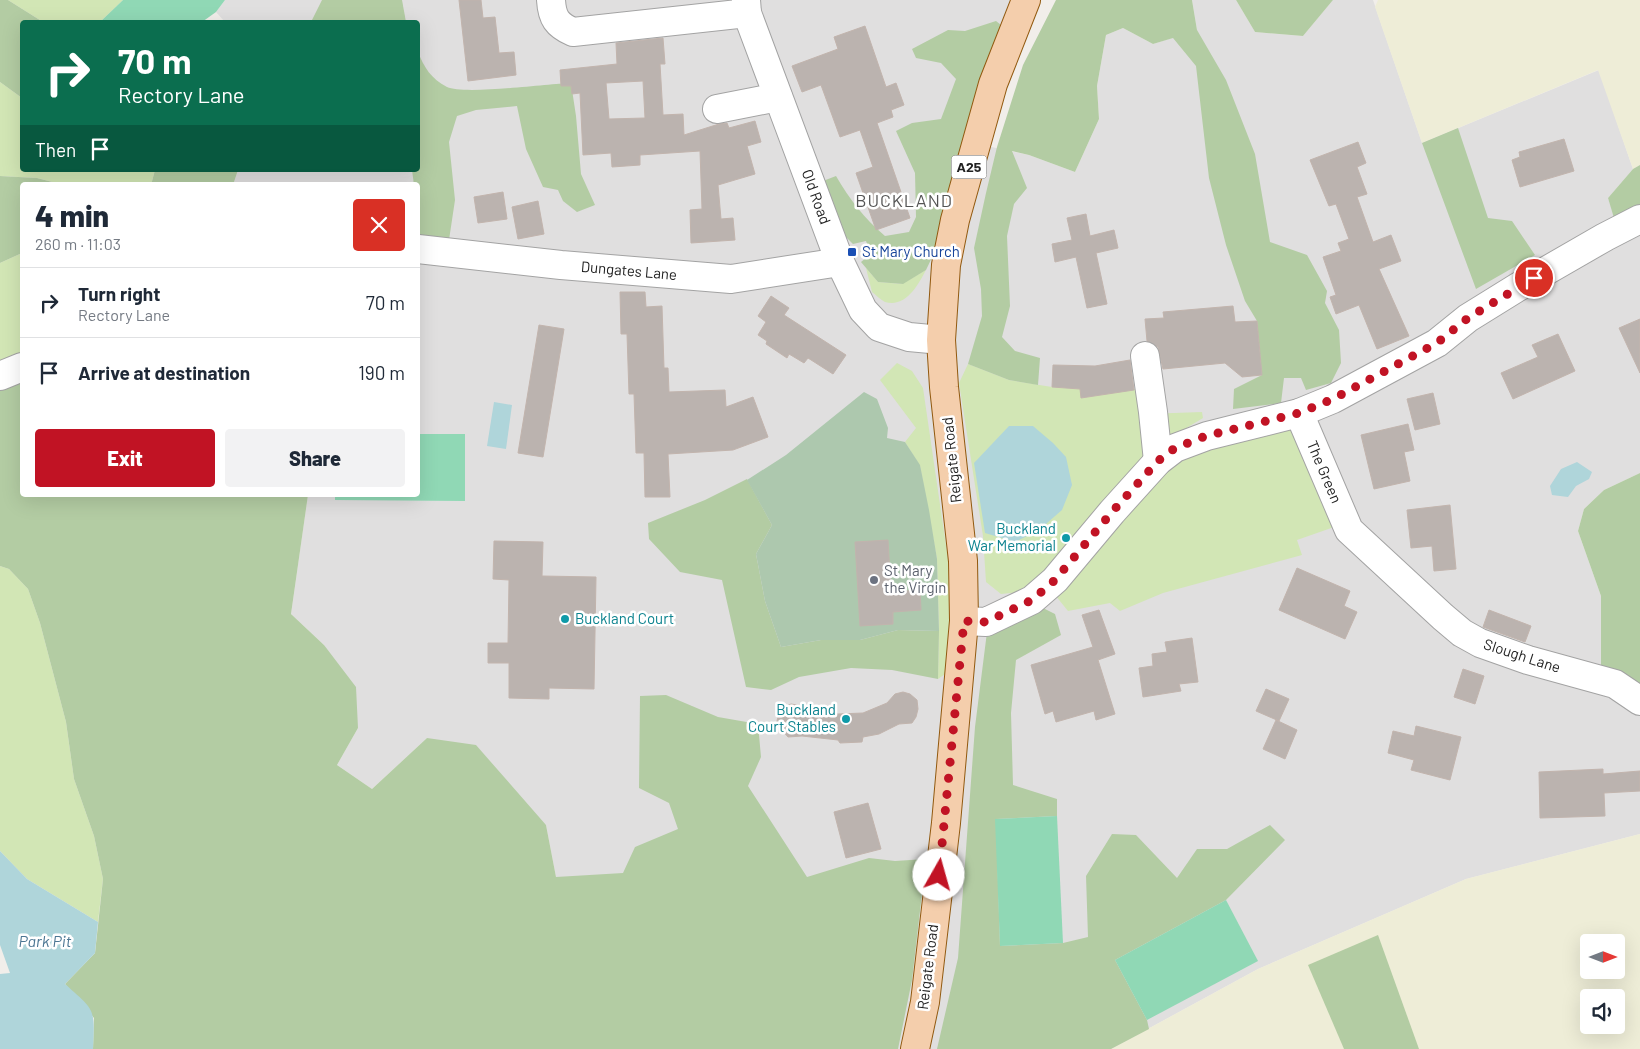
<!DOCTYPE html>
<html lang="en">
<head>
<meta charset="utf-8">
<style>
  :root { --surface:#fff; --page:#f2f2f3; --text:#1f2937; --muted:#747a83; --line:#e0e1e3; --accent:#c11324 }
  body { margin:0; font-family:Barlow,sans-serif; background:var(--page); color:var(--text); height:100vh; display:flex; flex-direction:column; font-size:19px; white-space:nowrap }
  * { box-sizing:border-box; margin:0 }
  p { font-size:16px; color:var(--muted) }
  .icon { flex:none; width:28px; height:28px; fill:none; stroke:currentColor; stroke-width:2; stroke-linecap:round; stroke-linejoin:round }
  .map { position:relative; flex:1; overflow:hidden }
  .details { position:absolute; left:20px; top:182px; width:400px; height:315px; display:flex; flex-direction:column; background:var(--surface); border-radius:5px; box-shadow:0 5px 20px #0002 }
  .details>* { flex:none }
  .guide { position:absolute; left:20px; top:20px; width:400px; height:152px; border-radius:5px; box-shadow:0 5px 20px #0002; background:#0b6e4f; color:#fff; overflow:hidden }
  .needle { width:32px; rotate:90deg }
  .tools { position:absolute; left:1580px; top:934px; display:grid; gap:10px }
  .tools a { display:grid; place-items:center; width:45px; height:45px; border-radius:5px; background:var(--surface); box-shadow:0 5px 20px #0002; font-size:25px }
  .pin { position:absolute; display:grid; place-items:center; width:42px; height:42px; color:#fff; margin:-21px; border:2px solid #fff; border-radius:50%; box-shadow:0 1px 5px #0007 }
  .me { position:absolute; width:55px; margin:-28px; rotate:7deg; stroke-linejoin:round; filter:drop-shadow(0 0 4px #0008) }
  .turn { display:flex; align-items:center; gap:18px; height:105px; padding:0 15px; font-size:22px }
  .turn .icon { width:65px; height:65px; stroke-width:2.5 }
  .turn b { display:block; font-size:35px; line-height:42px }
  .then { display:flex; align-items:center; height:48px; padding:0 15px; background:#0003; gap:10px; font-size:19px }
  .round { display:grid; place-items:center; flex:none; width:52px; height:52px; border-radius:5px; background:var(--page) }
  .overview { display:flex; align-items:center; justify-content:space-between; height:85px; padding:0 15px }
  h1 { font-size:30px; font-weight:800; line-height:38px }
  .primary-button { display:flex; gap:10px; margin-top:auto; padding:10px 15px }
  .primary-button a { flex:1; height:58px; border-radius:5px; background:var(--accent); color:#fff; font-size:20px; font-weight:800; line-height:58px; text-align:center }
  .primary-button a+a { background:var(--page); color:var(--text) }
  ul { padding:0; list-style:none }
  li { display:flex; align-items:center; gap:15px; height:70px; padding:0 15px; border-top:1px solid var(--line) }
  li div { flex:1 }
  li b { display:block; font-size:19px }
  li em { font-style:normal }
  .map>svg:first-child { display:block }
  .residential { fill:#e0dfdf }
  .farmland { fill:#eeedd7; fill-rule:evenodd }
  .grass { fill:#d2e6b5 }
  .forest { fill:#b3cca3 }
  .cemetery { fill:#adc8ae }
  .pitch { fill:#90d8b5 }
  .water { fill:#afd5da }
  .building { fill:#bbb3af; stroke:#c2b4ad; fill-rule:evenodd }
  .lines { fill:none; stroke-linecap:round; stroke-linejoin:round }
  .minor-casing { stroke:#a3a3a3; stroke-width:30 }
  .major-casing { stroke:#91590f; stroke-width:30 }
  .minor { stroke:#fff; stroke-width:28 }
  .major { stroke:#f4ceac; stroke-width:28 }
  .route { stroke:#c11324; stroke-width:9; stroke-dasharray:0 16.2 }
  .transit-dot { fill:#1a4fb4; stroke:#fff; stroke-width:2 }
  .culture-dot { fill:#0f9aa8; stroke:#fff; stroke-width:2 }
  .worship-dot { fill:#6b7280; stroke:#fff; stroke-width:2 }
  .labels { text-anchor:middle; stroke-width:5; stroke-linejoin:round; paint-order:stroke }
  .shield { fill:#fff; stroke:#646464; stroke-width:1 }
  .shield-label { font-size:14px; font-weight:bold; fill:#222 }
  .street-label { font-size:15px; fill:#222; stroke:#fff }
  .transit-label { font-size:15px; fill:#164399; stroke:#fff; text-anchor:start }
  .culture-label { font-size:15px; fill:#0d838f; stroke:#fff; text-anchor:end }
  .worship-label { font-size:15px; fill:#5b616d; stroke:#fff; text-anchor:start }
  .water-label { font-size:16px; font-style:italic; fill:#4c7693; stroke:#fff }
  .quarter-label { font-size:18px; letter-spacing:1px; fill:#555; stroke:#fff }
</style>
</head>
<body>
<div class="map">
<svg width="1640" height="1049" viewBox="0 0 1640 1049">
  <rect width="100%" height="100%" fill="#f1eeea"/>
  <!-- residential -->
  <polygon class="residential" points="225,0 1010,0 964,141 1029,155 1075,172 1099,119 1097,86 1106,35 1123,28 1153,44 1197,30 1192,0 1236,0 1255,32 1303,36 1333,0 1373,0 1422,143 1599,70 1633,169 1608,198 1615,217 1640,205 1640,473 1604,490 1584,509 1578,531 1601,596 1601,667 1640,690 1640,834 1466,879 1258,969 1111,1049 696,1049 556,877 546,825 427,738 372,789 337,765 358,728 324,645 291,614 308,495 418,495 418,185 233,185 238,170 418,170 418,22 225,22 216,12"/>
  <!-- farmland -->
  <g class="farmland">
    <polygon points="1378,0 1640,0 1640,165 1633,169 1598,70 1422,143 1375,7"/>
    <path d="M 1640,834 L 1640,1049 L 1111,1049 L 1258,969 L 1466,879 ZM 1589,942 L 1616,942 L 1616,970 L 1589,970 ZM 1589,998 L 1616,998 L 1616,1025 L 1589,1025 Z"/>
  </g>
  <!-- grass -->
  <g class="grass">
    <polygon points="8,0 123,0 100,22 43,22"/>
    <polygon points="0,82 22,98 22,170 155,170 151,185 64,185 37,178 0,176"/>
    <polygon points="22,253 22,357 0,365 0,263"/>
    <path d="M 866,268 L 878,282 L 902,284 L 926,270 C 918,285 906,308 885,302 C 881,300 876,295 872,292 Z"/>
    <polygon points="897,363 912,371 923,388 949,566 950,627 945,674 938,679 939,631 937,559 920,466 905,442 916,428 880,380"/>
    <polygon points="968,364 1009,380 1052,387 1080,389 1082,398 1142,388 1145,414 1202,412 1203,418 1163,442 1062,560 1021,592 1001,594 986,582 983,536 959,383"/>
    <polygon points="1281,425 1295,432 1337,526 1297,540 1302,555 1163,593 1120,611 1110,603 1068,611 1055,595 1179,456"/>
    <polygon points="0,566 9,569 28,589 40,623 66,722 74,779 94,836 103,879 98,922 27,879 0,851"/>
  </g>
  <!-- forest -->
  <g class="forest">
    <polygon points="0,0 8,0 43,22 22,22 22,98 0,82"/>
    <polygon points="322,0 402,0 406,22 311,22"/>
    <polygon points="1056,0 1192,0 1197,30 1226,80 1255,154 1270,242 1307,255 1327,291 1325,303 1339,330 1341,363 1331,383 1306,390 1301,378 1284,378 1281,403 1233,409 1234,389 1262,375 1257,321 1245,301 1226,245 1209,178 1196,66 1173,38 1153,44 1123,28 1106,35 1097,86 1099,119 1075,172 1029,155 1012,151 1027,188 1014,204 1007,236 1010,306 1002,337 1015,351 1040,358 1038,385 1009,380 968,364 982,316 981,289 974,248 986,193 997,147 1023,65"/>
    <polygon points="1236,0 1333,0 1303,36 1255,32"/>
    <path d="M 996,21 L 1001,25 L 937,247 L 926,270 L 903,284 L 878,282 L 861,262 L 871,254 L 866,241 L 853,244 L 842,233 L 823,181 L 836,176 C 850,200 864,218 885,236 L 909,232 L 916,217 L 915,173 L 896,131 L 912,123 L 941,119 L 956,79 L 941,63 L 916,58 L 912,49 L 948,30 L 965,31 Z"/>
    <path d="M 418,52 C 424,67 431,79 447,87 C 464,95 546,84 571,83 L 576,116 L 581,174 L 595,205 L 577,212 L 563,201 L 558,190 L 543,187 L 526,149 L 517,106 L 476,110 L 457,116 L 449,142 L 455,200 L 449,240 L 418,237 L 418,185 L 414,185 L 412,170 L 418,170 Z"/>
    <polygon points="1458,128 1488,218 1512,221 1535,255 1476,289 1422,143"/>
    <polygon points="1640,165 1640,205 1614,218 1608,198 1633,169"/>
    <polygon points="155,170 238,170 233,185 151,185"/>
    <polygon points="0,176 37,178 64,185 22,185 22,253 0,263"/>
    <polygon points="22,375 22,495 308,495 291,614 324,645 356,687 358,728 337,765 372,789 427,738 476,745 546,825 556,877 623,873 635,847 678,829 669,803 639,788 640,696 666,695 718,717 758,724 761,757 748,786 807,877 869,858 895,861 926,859 912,980 898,1049 93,1049 94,1018 65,984 95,953 103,879 94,836 74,779 66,722 40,623 28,589 9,569 0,566 0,384"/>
    <polygon points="1640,473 1640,690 1601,668 1601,596 1578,531 1584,509 1604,490"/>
    <polygon points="747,479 772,525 756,554 765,601 781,647 821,640 860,640 898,630 939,631 938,679 892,670 851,668 799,677 771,690 746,687 722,580 680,572 649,539 648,523 705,500"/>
    <polygon points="1041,607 1055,614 1061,635 1016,660 1011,713 1013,785 1057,799 1057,816 996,819 1000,946 1063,943 1088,937 1086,876 1112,834 1136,835 1177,878 1197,849 1227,849 1270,825 1285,840 1226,900 1115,960 1147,1020 1149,1029 1111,1049 937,1049 958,958 975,727 987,632"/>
    <polygon points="1378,935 1419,1049 1344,1049 1308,965"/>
  </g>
  <!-- cemetery -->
  <polygon class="cemetery" points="864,392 877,399 888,428 887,438 905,442 920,465 929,510 937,559 939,631 898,630 860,640 821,640 781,647 765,601 756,554 772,525 747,480 786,455"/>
  <!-- pitch -->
  <g class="pitch">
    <polygon points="123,0 225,0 216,12 202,22 100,22"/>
    <polygon points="418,434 465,434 465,501 335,500 335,495 418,495"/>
    <polygon points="1057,816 1063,943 1000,946 995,819"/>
    <polygon points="1226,900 1258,961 1147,1020 1115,960"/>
  </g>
  <!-- water -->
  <g class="water">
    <polygon points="494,402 512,405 506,449 487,446"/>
    <polygon points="1009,426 1033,426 1053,443 1066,457 1072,485 1062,510 1039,530 1015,542 985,533 974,463"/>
    <polygon points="1577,462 1592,472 1589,479 1576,486 1568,497 1552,495 1550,486 1561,469"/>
    <path d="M 0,851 L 27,879 L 98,922 L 95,953 L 65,984 C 95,1011 95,1007 93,1049 L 0,1049 L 0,974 L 10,973 L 0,945 Z"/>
  </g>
  <!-- building -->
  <g class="building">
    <polygon points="459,0 481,0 483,18 495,17 499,53 514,52 516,75 468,81"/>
    <polygon points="865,26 886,87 896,83 904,105 891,110 893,117 877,123 910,218 876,230 856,173 873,167 860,130 840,137 821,85 802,92 792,66 838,49 834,37"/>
    <path d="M 663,38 L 665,64 L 660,64 L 663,115 L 683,114 L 684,135 L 719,124 L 727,123 L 729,128 L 755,121 L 761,142 L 747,146 L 755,174 L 718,185 L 721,219 L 733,218 L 735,240 L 691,243 L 690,210 L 702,209 L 700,151 L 640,155 L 640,165 L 612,167 L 611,153 L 583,155 L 580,93 L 572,94 L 571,86 L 561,86 L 560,70 L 617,64 L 616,43 ZM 643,81 L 645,118 L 609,119 L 606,83 Z"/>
    <polygon points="1564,139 1574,171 1520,187 1512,160 1520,157 1519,152"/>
    <polygon points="1358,142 1366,163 1357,167 1367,194 1357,197 1373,242 1391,235 1401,261 1379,269 1409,336 1377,349 1359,305 1336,314 1330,297 1336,295 1323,257 1341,251 1338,243 1349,239 1336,204 1329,206 1310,160"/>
    <polygon points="503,192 507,219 478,223 474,197"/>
    <polygon points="538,201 544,234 518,239 512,207"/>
    <polygon points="1086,214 1090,236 1114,230 1118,248 1096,253 1107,304 1087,308 1076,257 1055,262 1052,244 1072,240 1067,218"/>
    <polygon points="620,292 645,292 646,307 662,306 664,368 668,368 669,392 725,390 726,407 753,397 768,437 733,450 668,454 670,497 645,497 644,453 636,453 634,394 629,394 627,334 621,334"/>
    <polygon points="771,296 789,308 784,315 846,355 833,374 808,358 804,363 789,354 787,358 766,344 767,341 758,335 766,322 758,316"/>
    <polygon points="1233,306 1235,322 1257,321 1262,375 1242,377 1225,363 1163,369 1158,347 1147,341 1145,319 1164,318 1163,312"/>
    <polygon points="1640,319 1640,373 1619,328"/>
    <polygon points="539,325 564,329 543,457 518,453"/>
    <polygon points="1558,334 1575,371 1513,399 1501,373 1538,357 1532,345"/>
    <polygon points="1130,360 1134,390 1081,398 1080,389 1052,387 1053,365 1095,366"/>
    <polygon points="1433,393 1440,424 1415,430 1407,399"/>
    <polygon points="1408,424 1414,450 1404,452 1410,481 1374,489 1361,435"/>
    <polygon points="1450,505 1456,569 1434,571 1432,546 1411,548 1407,510"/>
    <polygon points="888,540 891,592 920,590 921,610 893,612 893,624 860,626 855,542"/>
    <polygon points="494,541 543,542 542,576 596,577 594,689 549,688 549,699 509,698 509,663 488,663 488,643 508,643 509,580 493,579"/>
    <polygon points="1297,568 1350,591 1344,606 1357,612 1345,639 1279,610"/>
    <polygon points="1099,610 1115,654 1098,660 1115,714 1096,720 1094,711 1056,722 1053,711 1045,714 1031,665 1093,647 1082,615"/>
    <polygon points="1489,610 1531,626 1525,642 1483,627"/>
    <polygon points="1192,638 1198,682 1179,684 1181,691 1143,697 1139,668 1153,666 1152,654 1167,652 1165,642"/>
    <polygon points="1463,669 1484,676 1475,704 1454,697"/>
    <polygon points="1266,689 1289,699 1279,721 1256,711"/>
    <polygon points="903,692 910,694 917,700 918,709 916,717 912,723 899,724 879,734 863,737 862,742 840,743 838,740 802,736 788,737 780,728 777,721 779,712 784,707 791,704 803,706 806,710 838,714 863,713 887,703 895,694"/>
    <polygon points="1276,720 1297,730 1285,759 1263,749"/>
    <polygon points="1416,726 1461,737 1450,780 1411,770 1414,760 1388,753 1393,731 1414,736"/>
    <polygon points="1603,769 1603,774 1640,771 1640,791 1604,793 1605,816 1540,818 1539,772"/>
    <polygon points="868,803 881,849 846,858 834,812"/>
  </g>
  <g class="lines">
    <!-- minor casing -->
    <g class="minor-casing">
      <g id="minor">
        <path d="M 551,0 C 552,18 557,25 573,32 L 747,13"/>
        <polyline points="746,0 747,13 840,262 863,310 879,327 909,337 941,340"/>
        <polyline points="717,109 778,97"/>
        <polyline points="418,249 561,265 731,279 840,262"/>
        <polyline points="1145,356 1153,412 1158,461"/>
        <polyline points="0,376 22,367"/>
        <polyline points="1299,413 1349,530 1443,617 1462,633 1480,643 1528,660 1615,684 1640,701"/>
        <polyline points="964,621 986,622 1032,600 1055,580 1112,512 1158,461 1175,448 1207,436 1299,413 1333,399 1437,343 1468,318 1518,287 1605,237 1640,219"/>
      </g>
    </g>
    <!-- major casing -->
    <g class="major-casing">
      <polyline id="major" points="915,1049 925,1002 946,823 964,621 963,561 944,387 941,340 946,265 955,220 993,84 1026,0"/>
    </g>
    <!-- minor -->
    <use href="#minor" class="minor"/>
    <!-- major -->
    <use href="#major" class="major"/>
  </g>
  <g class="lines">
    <!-- route -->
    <polyline class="route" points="939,875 964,621 986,622 1032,600 1055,580 1112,512 1158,461 1175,448 1206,436 1299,413 1333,399 1437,343 1468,318 1534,278"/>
  </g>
  <!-- markers -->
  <rect class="transit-dot" x="847" y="247" width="10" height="10" rx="2.5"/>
  <g class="culture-dot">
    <circle cx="1066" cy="538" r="5"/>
    <circle cx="565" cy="619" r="5"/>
    <circle cx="846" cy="719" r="5"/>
  </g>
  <circle class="worship-dot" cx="874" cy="580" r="5"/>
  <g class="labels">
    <!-- shield labels -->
    <rect class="shield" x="951.5" y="155.5" width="35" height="23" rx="4"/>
    <g class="shield-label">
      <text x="969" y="172">A25</text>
    </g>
    <!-- street labels -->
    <g class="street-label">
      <text transform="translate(816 197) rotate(70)" y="5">Old Road</text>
      <text transform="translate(629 271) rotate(5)" y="5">Dungates Lane</text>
      <text transform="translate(952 460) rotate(-96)" y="5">Reigate Road</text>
      <text transform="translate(1324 472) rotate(67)" y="5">The Green</text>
      <text transform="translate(1522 656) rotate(18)" y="5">Slough Lane</text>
      <text transform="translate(928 967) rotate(-83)" y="5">Reigate Road</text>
    </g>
    <!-- transit labels -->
    <g class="transit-label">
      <text x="862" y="257">St Mary Church</text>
    </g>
    <!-- culture labels -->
    <g class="culture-label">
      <text x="1056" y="534">Buckland<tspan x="1056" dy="17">War Memorial</tspan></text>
      <text x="575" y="624" text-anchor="start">Buckland Court</text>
      <text x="836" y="715">Buckland<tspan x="836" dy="17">Court Stables</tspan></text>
    </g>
    <!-- worship labels -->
    <g class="worship-label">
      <text x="884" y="576">St Mary<tspan x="884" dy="17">the Virgin</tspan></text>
    </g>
    <!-- water labels -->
    <g class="water-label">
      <text x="45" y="947">Park Pit</text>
    </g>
    <!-- quarter labels -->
    <g class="quarter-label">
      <text x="904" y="207">BUCKLAND</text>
    </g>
  </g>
</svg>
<div class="tools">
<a><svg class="needle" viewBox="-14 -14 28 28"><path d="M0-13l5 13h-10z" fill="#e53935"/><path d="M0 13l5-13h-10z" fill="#747a83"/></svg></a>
<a><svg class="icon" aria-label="sound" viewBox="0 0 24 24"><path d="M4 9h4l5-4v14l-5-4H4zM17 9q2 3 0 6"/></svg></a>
</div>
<div class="pin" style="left:1534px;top:278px;background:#d93025"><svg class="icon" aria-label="arrive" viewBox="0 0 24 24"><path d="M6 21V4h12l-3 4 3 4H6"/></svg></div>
<svg class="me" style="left:939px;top:875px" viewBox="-20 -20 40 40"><circle r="19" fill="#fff"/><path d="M0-13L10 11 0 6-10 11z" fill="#c11324"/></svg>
<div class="guide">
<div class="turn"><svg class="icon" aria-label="right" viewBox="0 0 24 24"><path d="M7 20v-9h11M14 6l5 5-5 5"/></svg><div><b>70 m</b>Rectory Lane</div></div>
<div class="then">Then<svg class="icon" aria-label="arrive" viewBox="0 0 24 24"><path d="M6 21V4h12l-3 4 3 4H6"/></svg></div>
</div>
<section class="details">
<div class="overview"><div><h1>4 min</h1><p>260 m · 11:03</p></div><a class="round" style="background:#d93025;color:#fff"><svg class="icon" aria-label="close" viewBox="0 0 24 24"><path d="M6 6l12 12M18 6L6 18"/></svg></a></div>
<ul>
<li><svg class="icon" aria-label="right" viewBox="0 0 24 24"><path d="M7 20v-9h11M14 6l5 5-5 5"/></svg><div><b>Turn right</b><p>Rectory Lane</p></div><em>70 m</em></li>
<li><svg class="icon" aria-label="arrive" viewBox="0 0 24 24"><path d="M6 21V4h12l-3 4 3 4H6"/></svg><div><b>Arrive at destination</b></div><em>190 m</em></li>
</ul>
<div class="primary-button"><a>Exit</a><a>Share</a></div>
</section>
</div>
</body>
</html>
